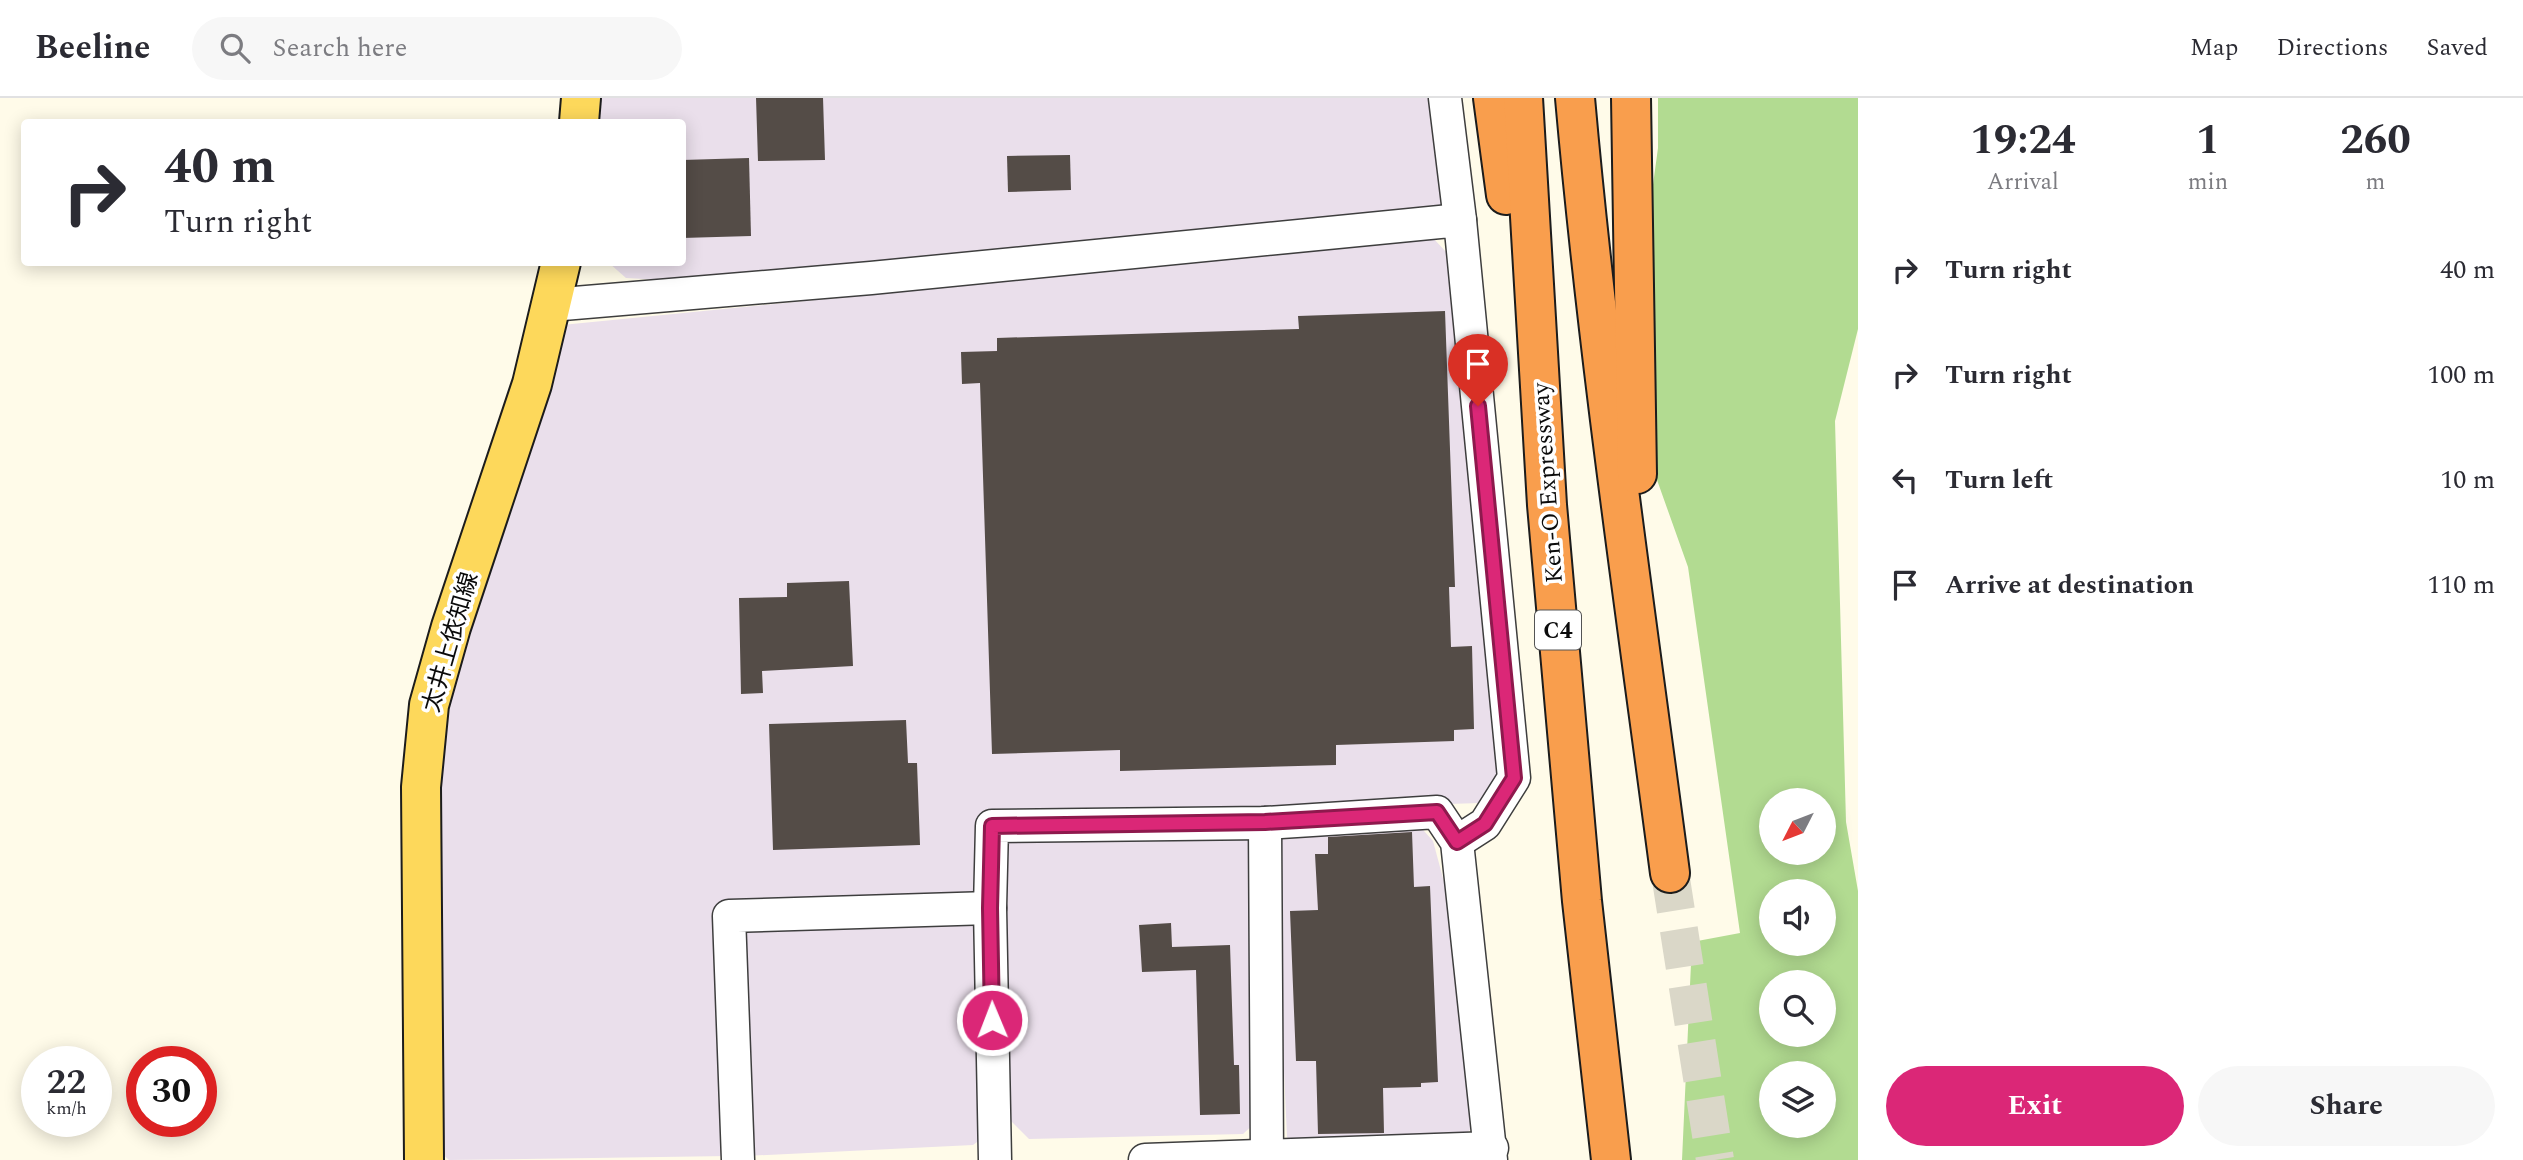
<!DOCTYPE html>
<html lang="en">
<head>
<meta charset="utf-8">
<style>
  :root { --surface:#fff; --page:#f7f7f7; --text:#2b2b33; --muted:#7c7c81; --line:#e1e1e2; --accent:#db2777 }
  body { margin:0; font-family:Spectral,"Noto Sans JP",serif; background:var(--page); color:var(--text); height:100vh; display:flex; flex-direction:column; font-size:26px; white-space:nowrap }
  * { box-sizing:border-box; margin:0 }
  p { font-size:23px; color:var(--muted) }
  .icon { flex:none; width:38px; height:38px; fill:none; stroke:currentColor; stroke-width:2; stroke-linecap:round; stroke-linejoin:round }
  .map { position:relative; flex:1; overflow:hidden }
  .side { display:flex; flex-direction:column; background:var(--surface); width:665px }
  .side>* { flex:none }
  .guide { position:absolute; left:21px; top:21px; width:665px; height:147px; border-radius:7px; box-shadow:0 4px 18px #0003; background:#fff; color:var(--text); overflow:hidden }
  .needle { width:46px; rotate:228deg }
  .fabs { position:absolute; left:1759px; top:690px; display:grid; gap:14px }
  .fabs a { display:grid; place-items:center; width:77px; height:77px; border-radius:50%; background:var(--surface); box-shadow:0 4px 18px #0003; font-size:35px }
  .speed { position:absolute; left:21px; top:948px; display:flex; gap:14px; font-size:35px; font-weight:700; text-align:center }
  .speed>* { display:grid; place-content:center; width:91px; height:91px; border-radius:50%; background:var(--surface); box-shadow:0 4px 18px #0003; line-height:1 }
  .speed small { font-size:18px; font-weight:400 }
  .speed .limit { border:10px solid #d22; background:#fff; color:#111 }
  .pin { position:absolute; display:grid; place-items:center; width:60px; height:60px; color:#fff; margin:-72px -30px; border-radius:50% 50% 50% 0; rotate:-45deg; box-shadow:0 0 7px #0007 }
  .pin .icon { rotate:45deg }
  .me { position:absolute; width:77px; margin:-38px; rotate:359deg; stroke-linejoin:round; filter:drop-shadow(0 0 5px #0008) }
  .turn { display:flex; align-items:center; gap:24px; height:147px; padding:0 28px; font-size:32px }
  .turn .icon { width:91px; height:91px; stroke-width:2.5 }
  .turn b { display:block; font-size:49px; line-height:60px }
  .eta { display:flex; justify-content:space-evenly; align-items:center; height:119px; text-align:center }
  .eta b { font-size:42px; font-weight:700; line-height:49px }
  .action { display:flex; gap:14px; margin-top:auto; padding:14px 28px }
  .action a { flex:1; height:80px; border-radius:42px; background:var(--accent); color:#fff; font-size:28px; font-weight:700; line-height:80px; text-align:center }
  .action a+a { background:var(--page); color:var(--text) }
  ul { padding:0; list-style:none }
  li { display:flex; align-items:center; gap:21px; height:105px; padding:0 28px }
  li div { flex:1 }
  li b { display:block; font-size:26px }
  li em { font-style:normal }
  header { display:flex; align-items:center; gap:42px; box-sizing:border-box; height:98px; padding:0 35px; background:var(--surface); border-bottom:2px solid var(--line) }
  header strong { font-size:33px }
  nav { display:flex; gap:38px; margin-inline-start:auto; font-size:24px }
  .search { width:490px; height:63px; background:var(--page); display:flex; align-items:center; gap:18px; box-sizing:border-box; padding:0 24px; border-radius:38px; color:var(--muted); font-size:26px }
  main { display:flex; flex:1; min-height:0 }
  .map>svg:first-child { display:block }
  .industrial { fill:#eadfeb }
  .forest { fill:#b2db91; fill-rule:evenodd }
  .building { fill:#544c47 }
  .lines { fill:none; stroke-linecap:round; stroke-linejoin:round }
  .highway-tunnel { stroke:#dad7c8; stroke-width:38; stroke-dasharray:38 19; stroke-linecap:butt }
  .minor-casing { stroke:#3e3e3e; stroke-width:35 }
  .major-casing { stroke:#1c1c1c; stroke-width:42 }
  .highway-casing { stroke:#1c1c1c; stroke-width:42 }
  .minor { stroke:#fff; stroke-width:32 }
  .major { stroke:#fdd85b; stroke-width:38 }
  .highway { stroke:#f99e4d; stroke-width:38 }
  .route-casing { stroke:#8e194d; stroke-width:18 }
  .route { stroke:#db2777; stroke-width:12 }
  .labels { text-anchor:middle; stroke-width:7; stroke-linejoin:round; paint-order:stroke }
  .shield { fill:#fff; stroke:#545454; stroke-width:2 }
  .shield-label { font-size:23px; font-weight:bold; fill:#0b0b0b }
  .street-label { font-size:24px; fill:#0b0b0b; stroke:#fff }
</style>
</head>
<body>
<header>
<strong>Beeline</strong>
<div class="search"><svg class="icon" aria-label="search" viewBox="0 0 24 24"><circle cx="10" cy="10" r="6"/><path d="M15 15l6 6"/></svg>Search here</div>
<nav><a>Map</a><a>Directions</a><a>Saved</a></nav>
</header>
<main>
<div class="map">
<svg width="1858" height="1062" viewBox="0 0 1858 1062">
  <rect width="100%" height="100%" fill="#fffbe9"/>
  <!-- industrial -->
  <g class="industrial">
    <polygon points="590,0 1435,0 1448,97 1438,112 701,184 626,180 609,165 682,164 682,24 590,24"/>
    <polygon points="1434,141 1447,155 1502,676 1480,705 979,721 980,803 722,808 728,1058 449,1062 440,1054 438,790 445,605 562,227"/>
    <polygon points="1415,723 1433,743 1451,810 1478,1023 1460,1042 1293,1047 1287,1039 1273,732"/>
    <polygon points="1253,733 1258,1022 1243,1036 1029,1041 1007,1019 999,737"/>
    <polygon points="963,818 974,829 981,1041 973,1047 744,1058 736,826"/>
  </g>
  <!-- forest -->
  <path class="forest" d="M 1658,0 L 1858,0 L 1858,231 L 1835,323 L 1846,724 L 1858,793 L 1858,1062 L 1682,1062 L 1692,844 L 1740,835 L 1688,469 L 1625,292 L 1658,50 ZM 1771,702 L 1824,702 L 1824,754 L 1771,754 ZM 1771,793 L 1824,793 L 1824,845 L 1771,845 ZM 1771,884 L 1824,884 L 1824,936 L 1771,936 ZM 1771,975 L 1824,975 L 1824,1027 L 1771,1027 Z"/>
  <!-- building -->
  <g class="building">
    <polygon points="756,0 823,0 825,62 758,63"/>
    <polygon points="1070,57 1071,92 1008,94 1007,58"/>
    <polygon points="749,60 751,138 682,140 682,62"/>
    <polygon points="1445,213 1455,489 1449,489 1451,549 1472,548 1474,631 1454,632 1454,643 1336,647 1336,667 1120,673 1120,652 992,656 980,285 962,286 961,254 997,253 997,240 1299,231 1298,218"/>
    <polygon points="849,483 853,568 762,573 763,595 741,596 739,500 787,499 787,485"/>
    <polygon points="906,622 908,665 917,665 920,747 773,752 769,626"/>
    <polygon points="1412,734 1414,789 1430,788 1438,984 1421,985 1421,989 1383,990 1384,1035 1318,1036 1316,963 1296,963 1290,813 1318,812 1315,756 1328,756 1328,739"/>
    <polygon points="1171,825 1172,849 1230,847 1234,967 1239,967 1240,1016 1200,1017 1196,872 1142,874 1139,827"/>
  </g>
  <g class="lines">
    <!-- highway-tunnel -->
    <polyline class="highway-tunnel" points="1670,775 1715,1062"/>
    <!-- minor casing -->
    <g class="minor-casing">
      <g id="minor">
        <polyline points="1445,0 1460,122"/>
        <polyline points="551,207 871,180 1460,122 1514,680 1485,726 1457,744"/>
        <polyline points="1265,725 1267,1062"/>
        <polyline points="738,1062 729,818 990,810"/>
        <polyline points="995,1062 990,810 992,728 1265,725 1437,714 1457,744 1491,1062"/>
        <polyline points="1145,1062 1492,1050"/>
      </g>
    </g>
    <!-- major casing -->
    <g class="major-casing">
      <g id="major">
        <polyline points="579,24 581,0"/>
        <polyline points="424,1062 421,689 429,607 451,529 532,286 561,164"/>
      </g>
    </g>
    <!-- highway casing -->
    <g class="highway-casing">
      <g id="highway">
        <polyline points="1493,0 1506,97"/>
        <polyline points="1523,0 1547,407 1582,803 1611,1062"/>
        <path d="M 1575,0 C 1598,259 1636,517 1670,775"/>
        <polyline points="1631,0 1637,376"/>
      </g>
    </g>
    <!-- minor -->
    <use href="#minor" class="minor"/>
    <!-- major -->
    <use href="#major" class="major"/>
    <!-- highway -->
    <use href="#highway" class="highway"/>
  </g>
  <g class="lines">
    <!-- route casing -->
    <g class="route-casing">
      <polyline id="route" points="992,922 990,810 992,728 1265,724 1437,714 1457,744 1485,726 1514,680 1478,308"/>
    </g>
    <!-- route -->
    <use href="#route" class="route"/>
  </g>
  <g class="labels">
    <!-- shield labels -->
    <rect class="shield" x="1535" y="512.5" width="46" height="39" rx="5"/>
    <g class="shield-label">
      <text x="1558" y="540">C4</text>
    </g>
    <!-- street labels -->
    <g class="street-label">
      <text transform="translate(1547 385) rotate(-94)" y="8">Ken-O Expressway</text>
      <text transform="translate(450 544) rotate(-74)" y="8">太井上依知線</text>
    </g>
  </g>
</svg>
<div class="fabs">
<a><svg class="needle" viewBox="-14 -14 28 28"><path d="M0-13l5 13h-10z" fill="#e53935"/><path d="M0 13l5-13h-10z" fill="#7c7c81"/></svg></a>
<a><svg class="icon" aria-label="sound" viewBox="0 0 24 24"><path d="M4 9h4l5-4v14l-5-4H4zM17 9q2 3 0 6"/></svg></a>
<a><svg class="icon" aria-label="search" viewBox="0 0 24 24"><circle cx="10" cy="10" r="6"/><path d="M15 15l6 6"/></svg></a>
<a><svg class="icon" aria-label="layers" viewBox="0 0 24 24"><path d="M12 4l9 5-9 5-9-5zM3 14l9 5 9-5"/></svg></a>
</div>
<div class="speed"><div>22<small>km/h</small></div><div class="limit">30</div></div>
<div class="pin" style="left:1478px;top:308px;background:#d93025"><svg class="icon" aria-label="arrive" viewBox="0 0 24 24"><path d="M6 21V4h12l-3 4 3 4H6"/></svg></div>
<svg class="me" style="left:992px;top:922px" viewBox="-20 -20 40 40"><circle r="17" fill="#db2777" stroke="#fff" stroke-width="3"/><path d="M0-11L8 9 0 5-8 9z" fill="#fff"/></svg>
<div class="guide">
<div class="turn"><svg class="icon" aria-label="right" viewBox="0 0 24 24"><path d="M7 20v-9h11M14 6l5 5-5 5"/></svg><div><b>40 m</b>Turn right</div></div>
</div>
</div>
<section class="side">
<div class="eta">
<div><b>19:24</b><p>Arrival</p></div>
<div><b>1</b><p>min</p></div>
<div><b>260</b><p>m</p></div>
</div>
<ul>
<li><svg class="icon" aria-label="right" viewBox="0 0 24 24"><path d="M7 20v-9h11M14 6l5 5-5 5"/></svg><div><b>Turn right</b></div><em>40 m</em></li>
<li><svg class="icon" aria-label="right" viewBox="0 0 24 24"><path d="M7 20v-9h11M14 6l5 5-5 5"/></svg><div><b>Turn right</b></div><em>100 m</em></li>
<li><svg class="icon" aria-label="left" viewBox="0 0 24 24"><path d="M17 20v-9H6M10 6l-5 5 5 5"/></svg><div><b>Turn left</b></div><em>10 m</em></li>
<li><svg class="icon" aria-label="arrive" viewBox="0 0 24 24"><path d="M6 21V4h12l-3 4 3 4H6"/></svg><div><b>Arrive at destination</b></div><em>110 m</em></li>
</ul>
<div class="action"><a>Exit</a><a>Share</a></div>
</section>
</main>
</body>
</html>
